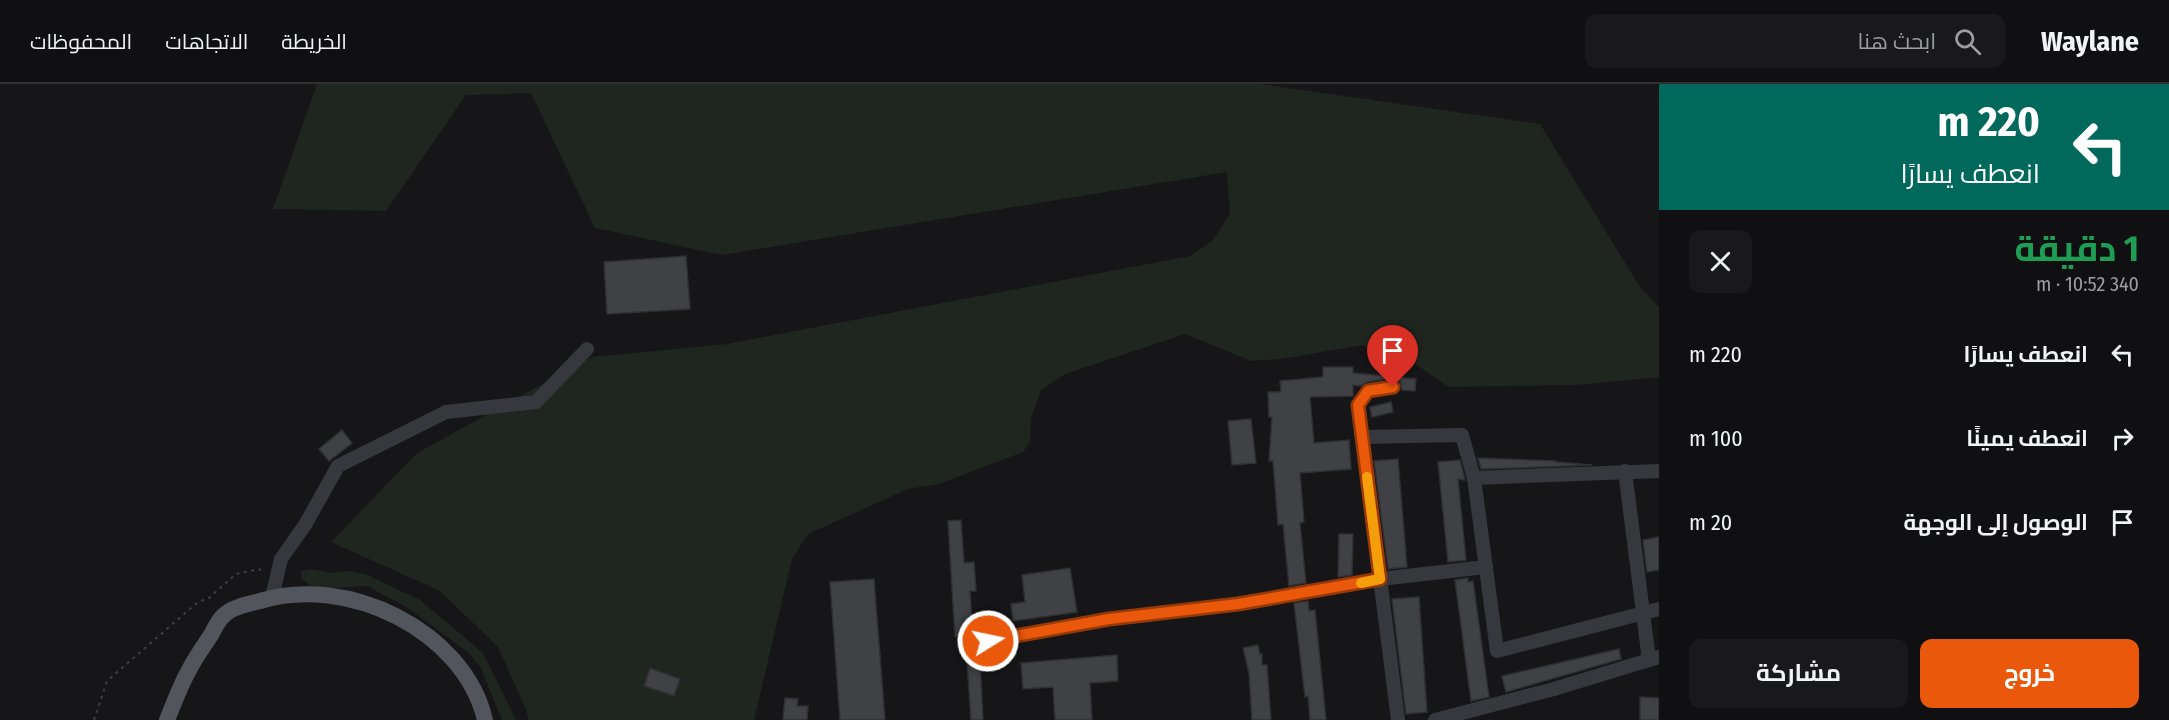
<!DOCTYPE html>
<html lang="ar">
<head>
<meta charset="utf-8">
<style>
  :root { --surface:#101012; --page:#19191b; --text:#f1f3f6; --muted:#9c9d9f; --line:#303032; --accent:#ea580c }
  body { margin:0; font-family:"Fira Sans Condensed",Cairo,sans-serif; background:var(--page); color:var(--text); direction:rtl; height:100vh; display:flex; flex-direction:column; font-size:22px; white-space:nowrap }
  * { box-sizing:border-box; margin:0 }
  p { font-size:20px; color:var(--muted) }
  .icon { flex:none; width:33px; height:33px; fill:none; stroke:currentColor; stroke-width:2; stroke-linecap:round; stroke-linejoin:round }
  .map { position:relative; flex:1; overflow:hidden; direction:ltr }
  .details { display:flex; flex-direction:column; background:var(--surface); width:510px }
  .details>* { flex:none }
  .banner { background:#00695c; color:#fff; overflow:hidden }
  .pin { position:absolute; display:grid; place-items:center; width:51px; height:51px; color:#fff; margin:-62px -26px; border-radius:50% 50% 50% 0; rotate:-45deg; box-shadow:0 0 6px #0007 }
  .pin .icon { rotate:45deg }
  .me { position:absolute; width:66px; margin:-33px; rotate:80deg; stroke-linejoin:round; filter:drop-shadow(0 0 4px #0008) }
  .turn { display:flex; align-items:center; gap:21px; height:126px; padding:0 30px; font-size:27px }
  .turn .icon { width:78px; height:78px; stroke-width:2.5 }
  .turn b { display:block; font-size:42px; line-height:51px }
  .round { display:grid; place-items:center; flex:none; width:63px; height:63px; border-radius:12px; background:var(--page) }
  .overview { display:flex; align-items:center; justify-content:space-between; height:102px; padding:0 30px }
  h1 { font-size:36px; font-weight:700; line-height:45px; color:#1e9e55 }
  .primary-button { display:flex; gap:12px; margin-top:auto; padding:12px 30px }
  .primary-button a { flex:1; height:69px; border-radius:12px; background:var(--accent); color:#fff; font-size:24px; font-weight:700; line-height:69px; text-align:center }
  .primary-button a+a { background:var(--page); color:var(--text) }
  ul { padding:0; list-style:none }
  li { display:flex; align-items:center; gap:18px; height:84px; padding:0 30px }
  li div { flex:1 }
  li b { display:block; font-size:22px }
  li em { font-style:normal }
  header { display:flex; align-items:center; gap:36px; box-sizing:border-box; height:84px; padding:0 30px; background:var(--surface); border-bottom:2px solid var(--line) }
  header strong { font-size:28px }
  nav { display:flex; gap:33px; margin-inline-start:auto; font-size:21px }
  .search { width:420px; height:54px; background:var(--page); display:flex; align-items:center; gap:15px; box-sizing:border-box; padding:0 21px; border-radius:12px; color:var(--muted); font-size:22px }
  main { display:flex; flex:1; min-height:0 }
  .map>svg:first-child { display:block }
  .green { fill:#1e261f }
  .building { fill:#404145; stroke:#303034; stroke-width:1.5 }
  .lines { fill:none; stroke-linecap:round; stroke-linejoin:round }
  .path { stroke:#3d3f44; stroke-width:2; stroke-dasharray:3 4.5; stroke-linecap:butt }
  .minor { stroke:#37383d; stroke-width:14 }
  .major { stroke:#53555c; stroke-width:16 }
  .route-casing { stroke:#983908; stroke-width:15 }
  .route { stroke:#ea580c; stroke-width:10 }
  .slow { stroke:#f59e0b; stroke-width:10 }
</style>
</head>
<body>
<header>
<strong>Waylane</strong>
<div class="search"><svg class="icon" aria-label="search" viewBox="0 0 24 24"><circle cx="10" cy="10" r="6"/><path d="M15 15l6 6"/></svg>ابحث هنا</div>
<nav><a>الخريطة</a><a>الاتجاهات</a><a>المحفوظات</a></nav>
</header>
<main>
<section class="details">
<div class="banner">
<div class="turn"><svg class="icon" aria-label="left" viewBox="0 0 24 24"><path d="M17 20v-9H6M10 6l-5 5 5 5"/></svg><div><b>220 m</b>انعطف يسارًا</div></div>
</div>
<div class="overview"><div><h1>1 دقيقة</h1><p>340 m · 10:52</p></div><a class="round"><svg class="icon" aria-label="close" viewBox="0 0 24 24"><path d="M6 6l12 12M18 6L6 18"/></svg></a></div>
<ul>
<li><svg class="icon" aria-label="left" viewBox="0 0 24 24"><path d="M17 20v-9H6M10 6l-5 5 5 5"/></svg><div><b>انعطف يسارًا</b></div><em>220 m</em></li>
<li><svg class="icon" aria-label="right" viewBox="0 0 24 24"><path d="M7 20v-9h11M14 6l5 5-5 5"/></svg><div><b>انعطف يمينًا</b></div><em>100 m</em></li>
<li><svg class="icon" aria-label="arrive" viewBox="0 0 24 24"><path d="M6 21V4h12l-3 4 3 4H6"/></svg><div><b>الوصول إلى الوجهة</b></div><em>20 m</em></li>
</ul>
<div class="primary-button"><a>خروج</a><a>مشاركة</a></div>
</section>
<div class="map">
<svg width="1659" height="636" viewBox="0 0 1659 636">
  <rect width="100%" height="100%" fill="#161618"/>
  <!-- green -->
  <g class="green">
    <polygon points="317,0 1259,0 1540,40 1640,203 1659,223 1659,293 1576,301 1449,303 1415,280 1363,261 1281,275 1251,277 1185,250 1065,290 1041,306 1031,335 1030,358 1023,368 939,400 908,405 808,450 792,475 754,636 529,636 525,623 498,563 440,507 331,458 417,369 592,273 727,260 1190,172 1212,157 1230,130 1227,88 722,171 595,144 531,9 466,11 386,127 273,125"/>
    <polygon points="310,485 332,489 348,487 365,490 420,516 483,569 516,636 502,636 481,584 469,569 405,522 367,502 315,505 301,494 301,487"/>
  </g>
  <!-- building -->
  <g class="building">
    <polygon points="686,172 690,225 607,230 604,178"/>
    <polygon points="1323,283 1353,283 1353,289 1416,295 1415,307 1402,306 1400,297 1392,294 1367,298 1360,302 1353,301 1353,312 1310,313 1314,359 1349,356 1351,385 1300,389 1304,438 1300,439 1306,499 1289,502 1283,440 1278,441 1273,377 1269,377 1272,333 1269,333 1268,308 1281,308 1280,297 1323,293"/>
    <polygon points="1391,318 1393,328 1372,333 1370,323"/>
    <polygon points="1251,335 1256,379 1232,381 1228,337"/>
    <polygon points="342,346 352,359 329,377 319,365"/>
    <polygon points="1478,374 1556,377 1556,378 1592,381 1481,385"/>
    <polygon points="1398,375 1407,483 1388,485 1374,377"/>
    <polygon points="1460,376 1465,396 1458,395 1466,476 1448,478 1438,378"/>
    <polygon points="961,436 964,479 974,478 976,507 970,507 973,552 955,553 948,437"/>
    <polygon points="1339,450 1353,450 1352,491 1338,493"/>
    <polygon points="1659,453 1659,486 1647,488 1643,456"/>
    <polygon points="1070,484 1077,528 1013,537 1011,520 1025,518 1022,491"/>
    <polygon points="1468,494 1468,498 1473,497 1489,613 1471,617 1455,496"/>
    <polygon points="874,495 885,636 840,636 830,498"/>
    <polygon points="1419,513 1427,628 1406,630 1392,515"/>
    <polygon points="1308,517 1309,527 1315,526 1326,636 1310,636 1308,612 1305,613 1294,519"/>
    <polygon points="1258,561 1260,570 1262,570 1262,581 1267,581 1271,636 1252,636 1249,589 1243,564"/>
    <polygon points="1619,565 1621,575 1506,608 1502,592"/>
    <polygon points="1117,571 1118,597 1090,599 1092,636 1055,636 1053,603 1023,605 1021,579"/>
    <polygon points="980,575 983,636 971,636 967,576"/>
    <polygon points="650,584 680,595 674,612 644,602"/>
    <polygon points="1640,613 1659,614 1659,636 1640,636"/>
    <polygon points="785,614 798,615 797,622 808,622 807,636 783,636"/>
  </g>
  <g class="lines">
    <!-- path -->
    <polyline class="path" points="94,636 107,597 198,518 209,514 236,490 259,485 264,489"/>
    <!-- minor -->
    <g class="minor">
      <polyline points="1393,303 1368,307 1358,321 1398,636"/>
      <polyline points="1362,353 1462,351 1474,394 1497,567 1659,525"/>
      <polyline points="1625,387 1649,576"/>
      <polyline points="1474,394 1659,387"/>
      <polyline points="272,513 281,475 305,441 338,382 446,328 536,318 587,265"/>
      <polyline points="988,557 1109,535 1238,520 1380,495 1486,483"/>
      <polyline points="1435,636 1554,605 1659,573"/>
    </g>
    <!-- major -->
    <path class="major" d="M 167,636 C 174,619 180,602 189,586 C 195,574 203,563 211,551 C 214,545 218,537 223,532 C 232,523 248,520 260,517 C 346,490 464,546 485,636"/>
  </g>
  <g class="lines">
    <!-- route casing -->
    <g class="route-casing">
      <polyline id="route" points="988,557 1109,535 1238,520 1380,495 1358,321 1368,307 1393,303"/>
    </g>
    <!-- route -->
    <use href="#route" class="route"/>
    <!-- slow -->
    <polyline class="slow" points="1361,499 1380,495 1367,393"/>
  </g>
</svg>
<div class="pin" style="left:1393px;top:303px;background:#d93025"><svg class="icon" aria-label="arrive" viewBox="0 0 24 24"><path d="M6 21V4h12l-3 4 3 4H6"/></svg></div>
<svg class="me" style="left:988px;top:557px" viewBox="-20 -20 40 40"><circle r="17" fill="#ea580c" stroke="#fff" stroke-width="3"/><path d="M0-11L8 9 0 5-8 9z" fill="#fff"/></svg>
</div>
</main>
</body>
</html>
